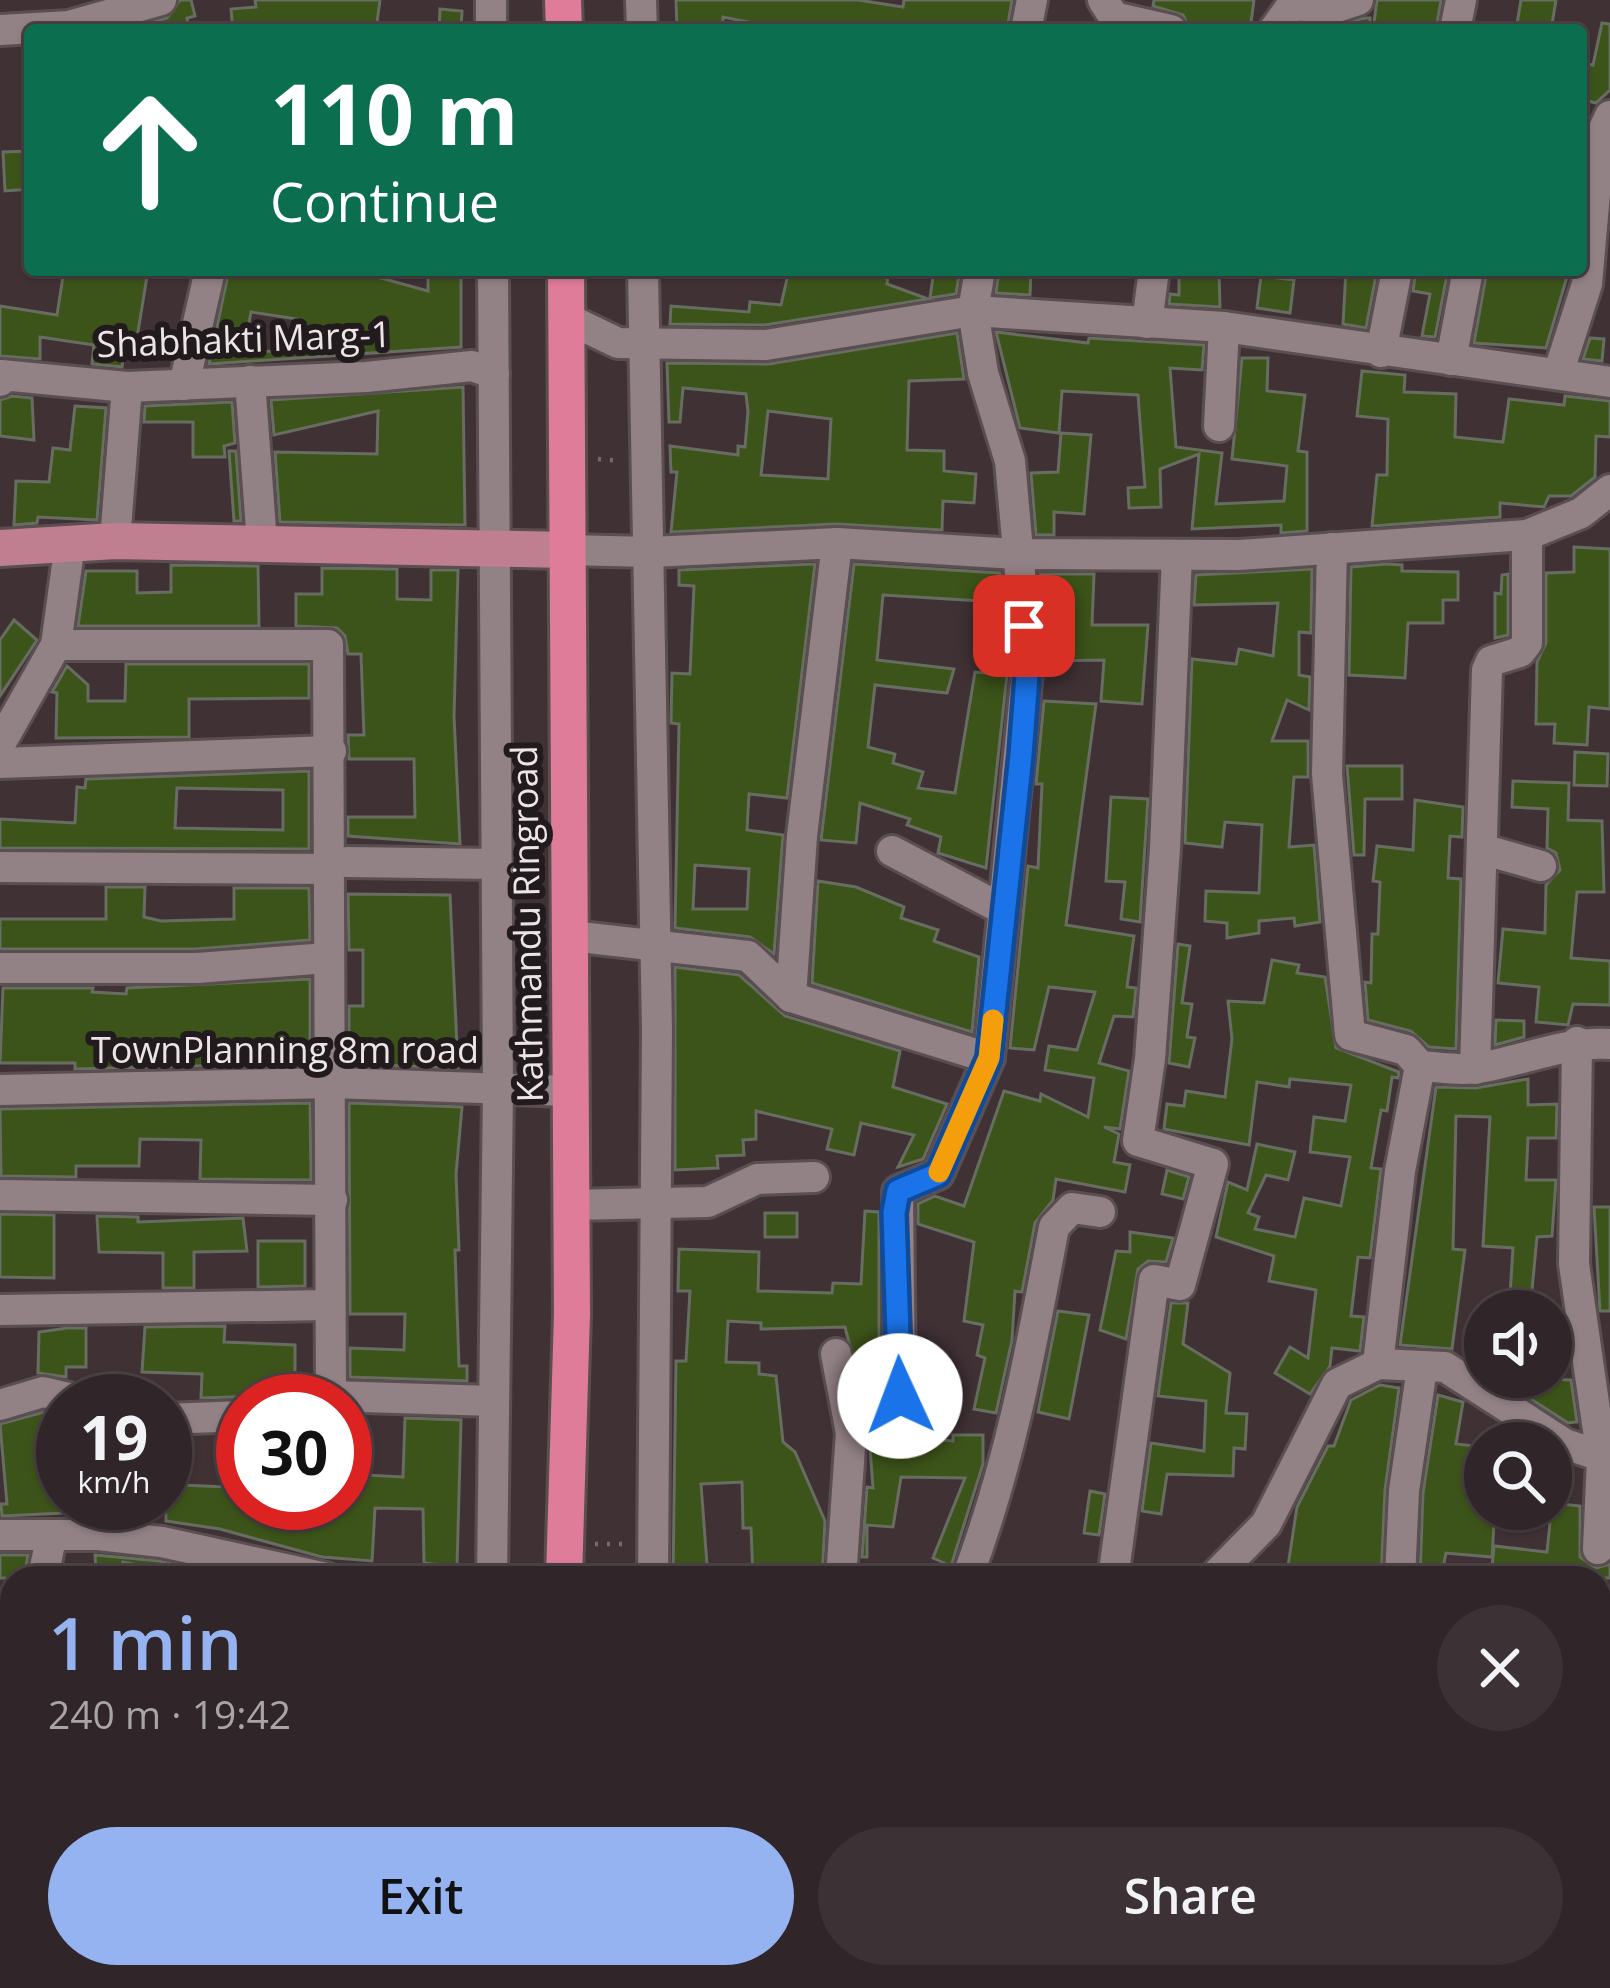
<!DOCTYPE html>
<html lang="en">
<head>
<meta charset="utf-8">
<style>
  :root { --surface:#302528; --page:#3c3134; --text:#f1f3f6; --muted:#a8a5a8; --line:#4b4245; --accent:#95b2f1 }
  body { margin:0; font-family:"Open Sans",sans-serif; background:var(--page); color:var(--text); height:100vh; display:flex; flex-direction:column; font-size:45px; white-space:nowrap }
  * { box-sizing:border-box; margin:0 }
  p { font-size:39px; color:var(--muted) }
  .icon { flex:none; width:66px; height:66px; fill:none; stroke:currentColor; stroke-width:2; stroke-linecap:round; stroke-linejoin:round }
  .map { position:relative; flex:1; overflow:hidden }
  .panel { position:absolute; left:0px; top:1566px; width:1611px; height:423px; display:flex; flex-direction:column; background:var(--surface); border-radius:36px 36px 0 0; box-shadow:0 3px 9px #0004,0 0 0 3px var(--line) }
  .panel>* { flex:none }
  .top-card { position:absolute; left:24px; top:24px; width:1563px; height:252px; border-radius:12px; box-shadow:0 3px 9px #0004,0 0 0 3px var(--line); background:#0b6e4f; color:#fff; overflow:hidden }
  .fabs { position:absolute; left:1464px; top:1290px; display:grid; gap:24px }
  .fabs a { display:grid; place-items:center; width:108px; height:108px; border-radius:50%; background:var(--surface); box-shadow:0 3px 9px #0004,0 0 0 3px var(--line); font-size:60px }
  .speed { position:absolute; left:36px; top:1374px; display:flex; gap:24px; font-size:60px; font-weight:700; text-align:center }
  .speed>* { display:grid; place-content:center; width:156px; height:156px; border-radius:50%; background:var(--surface); box-shadow:0 3px 9px #0004,0 0 0 3px var(--line); line-height:1 }
  .speed small { font-size:30px; font-weight:400 }
  .speed .limit { border:18px solid #d22; background:#fff; color:#111 }
  .pin { position:absolute; display:grid; place-items:center; width:102px; height:102px; color:#fff; margin:-51px; border-radius:24px; box-shadow:0 6px 18px #0006 }
  .me { position:absolute; width:132px; margin:-66px; rotate:358deg; stroke-linejoin:round; filter:drop-shadow(0 0 9px #0008) }
  .turn { display:flex; align-items:center; gap:42px; height:252px; padding:0 48px; font-size:54px }
  .turn .icon { width:156px; height:156px; stroke-width:2.5 }
  .turn b { display:block; font-size:84px; line-height:102px }
  .round { display:grid; place-items:center; flex:none; width:126px; height:126px; border-radius:63px; background:var(--page) }
  .summary { display:flex; align-items:center; justify-content:space-between; height:204px; padding:0 48px }
  h1 { font-size:72px; font-weight:600; line-height:90px; color:var(--accent) }
  .primary-button { display:flex; gap:24px; margin-top:auto; padding:24px 48px }
  .primary-button a { flex:1; height:138px; border-radius:72px; background:var(--accent); color:#111; font-size:48px; font-weight:600; line-height:138px; text-align:center }
  .primary-button a+a { background:var(--page); color:var(--text) }
  .map>svg:first-child { display:block }
  .building { fill:#3c5419; stroke:#676d60; stroke-width:3; fill-rule:evenodd }
  .lines { fill:none; stroke-linecap:round; stroke-linejoin:round }
  .minor-casing { stroke:#5a4e51; stroke-width:36 }
  .major-casing { stroke:#5a4e51; stroke-width:42 }
  .highway-casing { stroke:#5a4e51; stroke-width:42 }
  .path { stroke:#776a6d; stroke-width:4.5; stroke-dasharray:3 9; stroke-linecap:butt }
  .minor { stroke:#928185; stroke-width:30 }
  .major { stroke:#c07e91; stroke-width:36 }
  .highway { stroke:#df7c99; stroke-width:36 }
  .route-casing { stroke:#114b97; stroke-width:30 }
  .route { stroke:#1a73e8; stroke-width:21 }
  .slow { stroke:#f59e0b; stroke-width:21 }
  .labels { text-anchor:middle; stroke-width:12; stroke-linejoin:round; paint-order:stroke }
  .street-label { font-size:36px; fill:#ede4e6; stroke:#221b1d }
</style>
</head>
<body>
<div class="map">
<svg width="1610" height="1988" viewBox="0 0 1610 1988">
  <rect width="100%" height="100%" fill="#403135"/>
  <!-- building -->
  <g class="building">
    <polygon points="180,0 191,0 195,16 187,18 189,30 127,30 167,18"/>
    <polygon points="255,0 380,0 376,30 289,25 233,30 231,9 256,7"/>
    <polygon points="676,0 858,0 903,7 904,0 1012,0 1007,30 788,30 723,17 723,30 677,30"/>
    <polygon points="1154,0 1254,0 1250,30 1190,30 1183,15 1153,6"/>
    <polygon points="1377,0 1441,0 1436,30 1373,30"/>
    <polygon points="1521,0 1556,0 1551,30 1516,30"/>
    <polygon points="440,9 462,11 461,30 439,30"/>
    <polygon points="1366,18 1370,18 1370,30 1298,30"/>
    <polygon points="1602,23 1610,24 1610,90 1596,103 1581,99 1581,63 1593,65"/>
    <polygon points="30,151 30,189 5,191 3,152"/>
    <polygon points="64,270 148,270 137,338 126,337 122,367 92,364 94,345 40,337 40,359 0,356 0,306 57,315"/>
    <path d="M 229,270 L 352,270 L 428,291 L 428,277 L 461,277 L 461,347 L 209,364 ZM 251,312 L 303,320 L 298,353 L 244,350 Z"/>
    <polygon points="789,270 888,273 887,284 928,299 765,325 670,324 671,306 749,312 750,302 781,305"/>
    <polygon points="934,270 960,270 956,294 930,298"/>
    <polygon points="999,270 1031,270 1030,295 996,293"/>
    <polygon points="1346,270 1377,270 1366,328 1343,324"/>
    <polygon points="1416,270 1448,270 1435,337 1422,336 1430,294 1413,291"/>
    <polygon points="1487,270 1569,270 1546,348 1474,343"/>
    <polygon points="1179,272 1219,273 1220,307 1169,304 1170,294 1179,295"/>
    <polygon points="1261,276 1294,280 1290,313 1257,308"/>
    <polygon points="996,332 1088,343 1089,338 1204,345 1202,370 1170,368 1176,447 1222,453 1216,504 1284,501 1287,466 1232,459 1242,358 1268,358 1267,391 1305,395 1298,451 1307,452 1307,531 1281,533 1281,525 1192,529 1199,454 1160,469 1161,507 1129,508 1128,488 1145,487 1138,395 1062,391 1059,433 1020,428"/>
    <path d="M 957,333 L 964,379 L 909,381 L 907,450 L 944,451 L 944,471 L 976,474 L 974,503 L 943,501 L 942,530 L 836,524 L 671,532 L 677,472 L 671,472 L 670,446 L 738,455 L 738,446 L 745,447 L 748,412 L 746,394 L 683,388 L 680,422 L 669,422 L 667,363 L 769,364 ZM 768,411 L 831,419 L 828,479 L 761,475 Z"/>
    <polygon points="1590,338 1604,339 1602,361 1583,359"/>
    <polygon points="1362,371 1405,375 1404,392 1456,394 1455,437 1503,442 1509,399 1564,405 1565,396 1610,401 1610,437 1596,436 1595,477 1571,496 1549,496 1544,507 1500,503 1500,517 1372,526 1377,475 1387,475 1388,419 1357,416"/>
    <polygon points="463,387 465,525 280,522 275,452 377,454 378,411 274,435 271,400"/>
    <polygon points="12,396 32,398 34,440 0,436 0,400"/>
    <polygon points="232,402 235,443 224,446 225,457 193,457 193,422 144,422 145,406"/>
    <polygon points="75,406 106,408 97,520 38,517 37,523 14,525 16,481 49,482 53,448 70,450"/>
    <polygon points="1061,433 1091,435 1084,514 1054,512 1054,535 1036,535 1031,473 1058,472"/>
    <polygon points="229,451 236,451 241,521 234,521"/>
    <polygon points="1574,547 1610,549 1610,709 1589,707 1587,745 1554,743 1555,724 1536,724 1537,662 1546,643 1546,573 1574,572"/>
    <path d="M 815,564 L 787,798 L 749,794 L 747,830 L 783,835 L 774,954 L 750,937 L 675,928 L 679,724 L 671,723 L 672,673 L 690,674 L 694,586 L 679,585 L 679,570 ZM 695,865 L 749,869 L 747,909 L 693,909 Z"/>
    <polygon points="854,564 1000,573 1005,629 982,631 981,601 883,595 877,660 954,669 947,693 875,685 868,747 895,754 893,763 923,772 918,788 955,793 975,672 1007,675 986,868 938,853 941,837 907,825 910,819 860,803 856,843 821,840"/>
    <polygon points="1387,564 1402,565 1402,571 1458,572 1458,600 1443,600 1443,623 1408,623 1405,678 1349,675 1351,567"/>
    <polygon points="171,565 258,566 259,626 78,626 86,571 137,571 137,593 171,592"/>
    <polygon points="322,568 397,569 397,599 431,600 431,570 458,570 454,716 460,844 348,836 348,817 415,817 414,759 349,759 348,735 364,735 361,654 348,654 345,636 337,628 296,626 296,594 322,594"/>
    <polygon points="1312,569 1311,633 1299,632 1299,675 1310,677 1309,710 1287,700 1272,741 1308,741 1308,777 1294,777 1289,847 1314,845 1320,922 1295,926 1294,918 1259,921 1259,933 1227,938 1227,923 1205,921 1206,891 1259,893 1262,825 1225,822 1222,847 1185,843 1192,659 1236,664 1239,649 1273,656 1278,603 1194,605 1196,575"/>
    <polygon points="1040,574 1094,574 1092,625 1148,625 1142,704 1101,701 1104,660 1047,661"/>
    <polygon points="1508,574 1508,635 1495,638 1495,593 1501,594 1502,575"/>
    <polygon points="14,620 37,640 0,696 0,640"/>
    <polygon points="126,664 309,664 309,698 189,699 189,737 56,738 57,693 52,692 67,666 88,685 88,701 125,701"/>
    <polygon points="1044,701 1096,704 1066,925 1134,936 1127,987 1136,988 1133,1017 1114,1016 1099,1063 1129,1071 1120,1129 1104,1127 1119,1134 1114,1162 1130,1165 1125,1192 1056,1179 1053,1200 1035,1223 1022,1292 1015,1291 1012,1340 996,1413 974,1409 985,1358 977,1355 983,1325 964,1321 974,1242 918,1224 918,1204 935,1196 964,1206 1004,1091 1040,1101 1041,1094 1088,1117 1094,1078 1045,1070 1049,1046 1077,1050 1095,992 1049,987 1034,1050 1010,1048 1028,866 1038,868 1042,784 1036,784"/>
    <polygon points="1575,752 1608,754 1607,786 1574,785"/>
    <polygon points="1347,766 1402,766 1402,799 1365,799 1364,855 1354,855"/>
    <path d="M 309,771 L 309,849 L 0,848 L 0,819 L 75,823 L 77,787 L 85,788 L 86,779 ZM 177,788 L 283,790 L 283,830 L 175,828 Z"/>
    <polygon points="1513,781 1569,783 1568,820 1602,821 1604,892 1577,892 1571,958 1610,961 1610,1005 1573,1004 1568,1025 1536,1022 1539,987 1498,983 1503,929 1545,933 1546,885 1560,870 1556,853 1547,848 1548,809 1512,807"/>
    <polygon points="1111,797 1148,799 1140,922 1121,919 1125,882 1106,881"/>
    <polygon points="1415,800 1463,807 1462,837 1450,836 1448,878 1461,879 1456,1049 1429,1047 1411,1031 1368,1020 1365,982 1371,983 1372,934 1378,934 1380,882 1373,881 1377,846 1413,850"/>
    <polygon points="818,881 856,887 904,907 901,918 938,930 934,941 979,957 972,1032 812,983"/>
    <polygon points="106,887 145,887 144,917 161,921 234,919 234,888 309,888 310,940 196,949 0,949 0,919 106,919"/>
    <polygon points="348,894 450,895 458,1068 349,1064 349,1006 363,1006 363,950 349,950"/>
    <polygon points="1178,944 1190,946 1182,1003 1192,1004 1187,1037 1195,1038 1189,1067 1169,1063"/>
    <polygon points="1272,960 1299,965 1297,973 1325,977 1336,1048 1399,1072 1398,1078 1392,1077 1387,1111 1381,1110 1371,1168 1381,1169 1370,1258 1358,1257 1351,1316 1364,1317 1360,1351 1332,1348 1330,1366 1310,1394 1275,1373 1290,1347 1308,1358 1316,1290 1269,1281 1274,1256 1216,1237 1228,1182 1247,1190 1257,1144 1295,1152 1288,1180 1266,1175 1248,1213 1259,1217 1255,1229 1295,1237 1304,1198 1341,1206 1350,1157 1310,1152 1314,1117 1345,1121 1351,1085 1290,1079 1289,1087 1257,1082 1249,1145 1164,1129 1167,1104 1184,1106 1186,1091 1225,1097 1232,1039 1228,1001 1264,1003"/>
    <polygon points="675,967 739,975 785,1016 900,1051 893,1087 947,1104 923,1159 898,1167 914,1135 861,1123 854,1155 827,1149 832,1129 756,1111 756,1139 743,1140 744,1155 717,1156 718,1168 675,1170"/>
    <polygon points="310,979 310,1063 75,1069 75,1063 0,1063 3,988 93,988 92,992 126,994 127,988"/>
    <polygon points="1496,1020 1524,1021 1524,1037 1495,1045"/>
    <polygon points="1528,1079 1528,1105 1557,1104 1556,1138 1528,1138 1526,1180 1556,1180 1552,1236 1537,1237 1530,1311 1509,1311 1513,1248 1483,1246 1490,1117 1456,1116 1453,1249 1465,1250 1452,1349 1400,1345 1436,1087 1476,1088"/>
    <polygon points="310,1103 311,1180 200,1179 201,1140 140,1139 139,1166 76,1166 76,1177 1,1176 0,1109"/>
    <polygon points="349,1103 462,1107 456,1174 459,1250 455,1250 459,1366 467,1366 467,1381 350,1377 350,1348 404,1350 405,1314 350,1314"/>
    <polygon points="1167,1170 1189,1177 1183,1199 1162,1194"/>
    <polygon points="1594,1207 1610,1207 1610,1311 1600,1311"/>
    <polygon points="865,1211 879,1212 879,1402 866,1407 845,1327 761,1329 761,1323 728,1321 726,1362 759,1363 759,1374 776,1376 783,1442 795,1452 825,1521 822,1578 753,1578 751,1528 743,1528 742,1482 701,1484 708,1578 673,1578 676,1361 686,1361 690,1291 678,1291 679,1249 759,1252 758,1291 832,1293 833,1283 861,1284"/>
    <rect x="765" y="1213" width="32" height="24"/>
    <polygon points="0,1214 54,1215 54,1278 0,1277"/>
    <polygon points="97,1216 138,1217 138,1222 243,1218 247,1251 194,1252 194,1288 163,1288 163,1253 99,1252"/>
    <polygon points="1130,1232 1173,1238 1166,1262 1148,1261 1138,1269 1126,1339 1100,1330 1116,1251 1130,1252"/>
    <polygon points="258,1241 305,1241 305,1286 258,1287"/>
    <polygon points="1171,1303 1188,1303 1183,1344 1230,1373 1226,1413 1247,1414 1245,1449 1234,1448 1233,1476 1167,1474 1161,1514 1142,1511 1151,1443 1204,1451 1206,1401 1158,1396"/>
    <polygon points="1058,1311 1089,1315 1069,1419 1038,1412"/>
    <polygon points="225,1326 224,1342 295,1345 295,1395 201,1398 202,1374 142,1372 145,1327"/>
    <polygon points="67,1328 86,1328 86,1367 66,1367 66,1377 38,1373 39,1332"/>
    <polygon points="1497,1377 1571,1380 1577,1422 1568,1423"/>
    <polygon points="1380,1385 1399,1388 1385,1490 1381,1578 1292,1578 1293,1566 1288,1566 1297,1507 1328,1446 1334,1446 1351,1400"/>
    <polygon points="1438,1395 1463,1402 1456,1444 1485,1447 1485,1509 1494,1523 1492,1557 1446,1553 1441,1578 1420,1578 1423,1493"/>
    <polygon points="44,1412 63,1417 63,1513 2,1516 1,1504 7,1504 0,1424"/>
    <polygon points="405,1418 461,1420 457,1567 424,1563 423,1509 375,1508 372,1561 322,1557 220,1529 166,1521 165,1438 183,1438 181,1485 226,1487 226,1481 243,1481 243,1503 345,1506 347,1474 403,1477"/>
    <polygon points="953,1435 983,1435 983,1464 951,1566 933,1558 965,1478 901,1477 893,1527 867,1525 867,1557 862,1557 867,1487 873,1488 870,1448 896,1437 953,1441"/>
    <polygon points="1090,1491 1105,1494 1099,1535 1084,1533"/>
    <polygon points="1552,1503 1580,1506 1580,1557 1596,1568 1610,1564 1610,1578 1491,1578 1494,1546 1547,1552"/>
    <polygon points="0,1555 28,1555 24,1578 0,1578"/>
    <polygon points="95,1555 159,1561 181,1566 179,1573 123,1562 121,1578 110,1578 109,1571 96,1571"/>
    <polygon points="185,1567 235,1578 182,1578"/>
  </g>
  <g class="lines">
    <!-- minor casing -->
    <g class="minor-casing">
      <g id="minor">
        <polyline points="491,0 491,30"/>
        <polyline points="641,0 642,30"/>
        <polyline points="1103,0 1114,17 1171,30"/>
        <polyline points="0,30 69,26 161,0"/>
        <polyline points="1026,30 1032,0"/>
        <polyline points="1274,30 1292,5 1334,8 1358,0"/>
        <polyline points="1455,30 1461,0"/>
        <polyline points="643,270 657,1030 653,1578"/>
        <polyline points="980,270 973,311 983,373 1010,461 1028,663 989,1058"/>
        <polyline points="566,318 618,343 766,345 973,311 1224,327 1610,382"/>
        <polyline points="1147,323 1154,270"/>
        <polyline points="1381,352 1397,270"/>
        <polyline points="1451,360 1468,270"/>
        <polyline points="1558,374 1587,284 1600,137 1610,116"/>
        <polyline points="0,381 1,375 127,387 366,377 472,366 494,374"/>
        <polyline points="250,381 262,543"/>
        <polyline points="184,385 210,270"/>
        <polyline points="1219,426 1224,327"/>
        <polyline points="115,541 127,387"/>
        <polyline points="1332,548 1327,774 1350,1035 1406,1050 1420,1066 1400,1171 1378,1364"/>
        <polyline points="566,550 652,552 837,543 1016,554 1239,555 1527,535 1581,513 1610,490"/>
        <polyline points="56,645 70,543"/>
        <polyline points="0,744 56,645 328,645 331,1401"/>
        <polyline points="0,763 331,751"/>
        <polyline points="1485,850 1541,866"/>
        <polyline points="892,851 1004,910"/>
        <polyline points="347,862 495,864"/>
        <polyline points="0,867 329,869"/>
        <polyline points="571,936 748,956 791,997"/>
        <polyline points="0,968 197,968 327,958"/>
        <polyline points="791,997 989,1058 938,1174 898,1191 900,1396 896,1416 851,1433 841,1578"/>
        <polyline points="791,997 802,836 837,543"/>
        <polyline points="1577,1042 1574,1264 1602,1458 1598,1549"/>
        <path d="M 1420,1066 C 1439,1067 1460,1071 1478,1068 C 1523,1061 1565,1041 1610,1044"/>
        <polyline points="1475,1069 1487,670 1491,661 1520,652 1527,643 1527,535"/>
        <polyline points="0,1090 331,1083 571,1091"/>
        <polyline points="0,1195 332,1200"/>
        <polyline points="571,1205 708,1202 757,1179 814,1177"/>
        <polyline points="0,1310 330,1305"/>
        <polyline points="836,1354 851,1433"/>
        <polyline points="330,1396 493,1401"/>
        <polyline points="0,1405 43,1392 82,1401"/>
        <polyline points="165,1419 243,1416"/>
        <polyline points="0,1535 98,1535 162,1542 326,1578"/>
        <polyline points="43,1578 51,1538"/>
        <polyline points="492,1578 498,1088 493,270"/>
        <path d="M 967,1578 C 1011,1461 1031,1349 1054,1227 L 1072,1208 L 1100,1212"/>
        <polyline points="1113,1578 1154,1280 1180,1285 1213,1164 1138,1141 1150,1059 1165,849 1177,555"/>
        <polyline points="1213,1578 1266,1524 1337,1384 1378,1364 1445,1367 1565,1444 1610,1459"/>
        <polyline points="1400,1578 1404,1491 1422,1368"/>
        <polyline points="0,1727 12,1679"/>
        <polyline points="1599,1749 1610,1749"/>
        <polyline points="109,1977 121,1983 119,1988"/>
        <polyline points="505,1977 505,1988"/>
        <polyline points="666,1977 667,1988"/>
        <polyline points="1439,1977 1439,1988"/>
        <polyline points="223,1988 232,1977"/>
        <polyline points="1172,1988 1174,1977"/>
        <polyline points="1239,1988 1240,1977"/>
        <polyline points="1343,1988 1344,1977"/>
      </g>
    </g>
    <!-- major casing -->
    <g class="major-casing">
      <g id="major">
        <polyline points="0,548 115,541 566,550"/>
        <polyline points="929,1977 945,1988"/>
      </g>
    </g>
    <!-- highway casing -->
    <g class="highway-casing">
      <g id="highway">
        <polyline points="563,0 564,30"/>
        <polyline points="564,1578 572,1314 566,270"/>
        <polyline points="575,1977 575,1988"/>
      </g>
    </g>
    <!-- path -->
    <g class="path">
      <polyline points="598,459 622,461"/>
      <polyline points="595,1544 626,1544"/>
    </g>
    <!-- minor -->
    <use href="#minor" class="minor"/>
    <!-- major -->
    <use href="#major" class="major"/>
    <!-- highway -->
    <use href="#highway" class="highway"/>
  </g>
  <g class="lines">
    <!-- route casing -->
    <g class="route-casing">
      <polyline id="route" points="900,1396 894,1213 898,1191 938,1174 989,1058 1021,755 1028,663 1024,626"/>
    </g>
    <!-- route -->
    <use href="#route" class="route"/>
    <!-- slow -->
    <polyline class="slow" points="939,1172 989,1058 993,1020"/>
  </g>
  <g class="labels">
    <!-- street labels -->
    <g class="street-label">
      <text transform="translate(244 339) rotate(-2)" y="13">Shabhakti Marg-1</text>
      <text transform="translate(527 924) rotate(-91)" y="13">Kathmandu Ringroad</text>
      <text x="285" y="1063">TownPlanning 8m road</text>
    </g>
  </g>
</svg>
<div class="fabs">
<a><svg class="icon" aria-label="sound" viewBox="0 0 24 24"><path d="M4 9h4l5-4v14l-5-4H4zM17 9q2 3 0 6"/></svg></a>
<a><svg class="icon" aria-label="search" viewBox="0 0 24 24"><circle cx="10" cy="10" r="6"/><path d="M15 15l6 6"/></svg></a>
</div>
<div class="speed"><div>19<small>km/h</small></div><div class="limit">30</div></div>
<div class="pin" style="left:1024px;top:626px;background:#d93025"><svg class="icon" aria-label="arrive" viewBox="0 0 24 24"><path d="M6 21V4h12l-3 4 3 4H6"/></svg></div>
<svg class="me" style="left:900px;top:1396px" viewBox="-20 -20 40 40"><circle r="19" fill="#fff"/><path d="M0-13L10 11 0 6-10 11z" fill="#1a73e8"/></svg>
<div class="top-card">
<div class="turn"><svg class="icon" aria-label="ahead" viewBox="0 0 24 24"><path d="M12 20V5M6 11l6-6 6 6"/></svg><div><b>110 m</b>Continue</div></div>
</div>
<section class="panel">
<div class="summary"><div><h1>1 min</h1><p>240 m · 19:42</p></div><a class="round"><svg class="icon" aria-label="close" viewBox="0 0 24 24"><path d="M6 6l12 12M18 6L6 18"/></svg></a></div>
<div class="primary-button"><a>Exit</a><a>Share</a></div>
</section>
</div>
</body>
</html>
